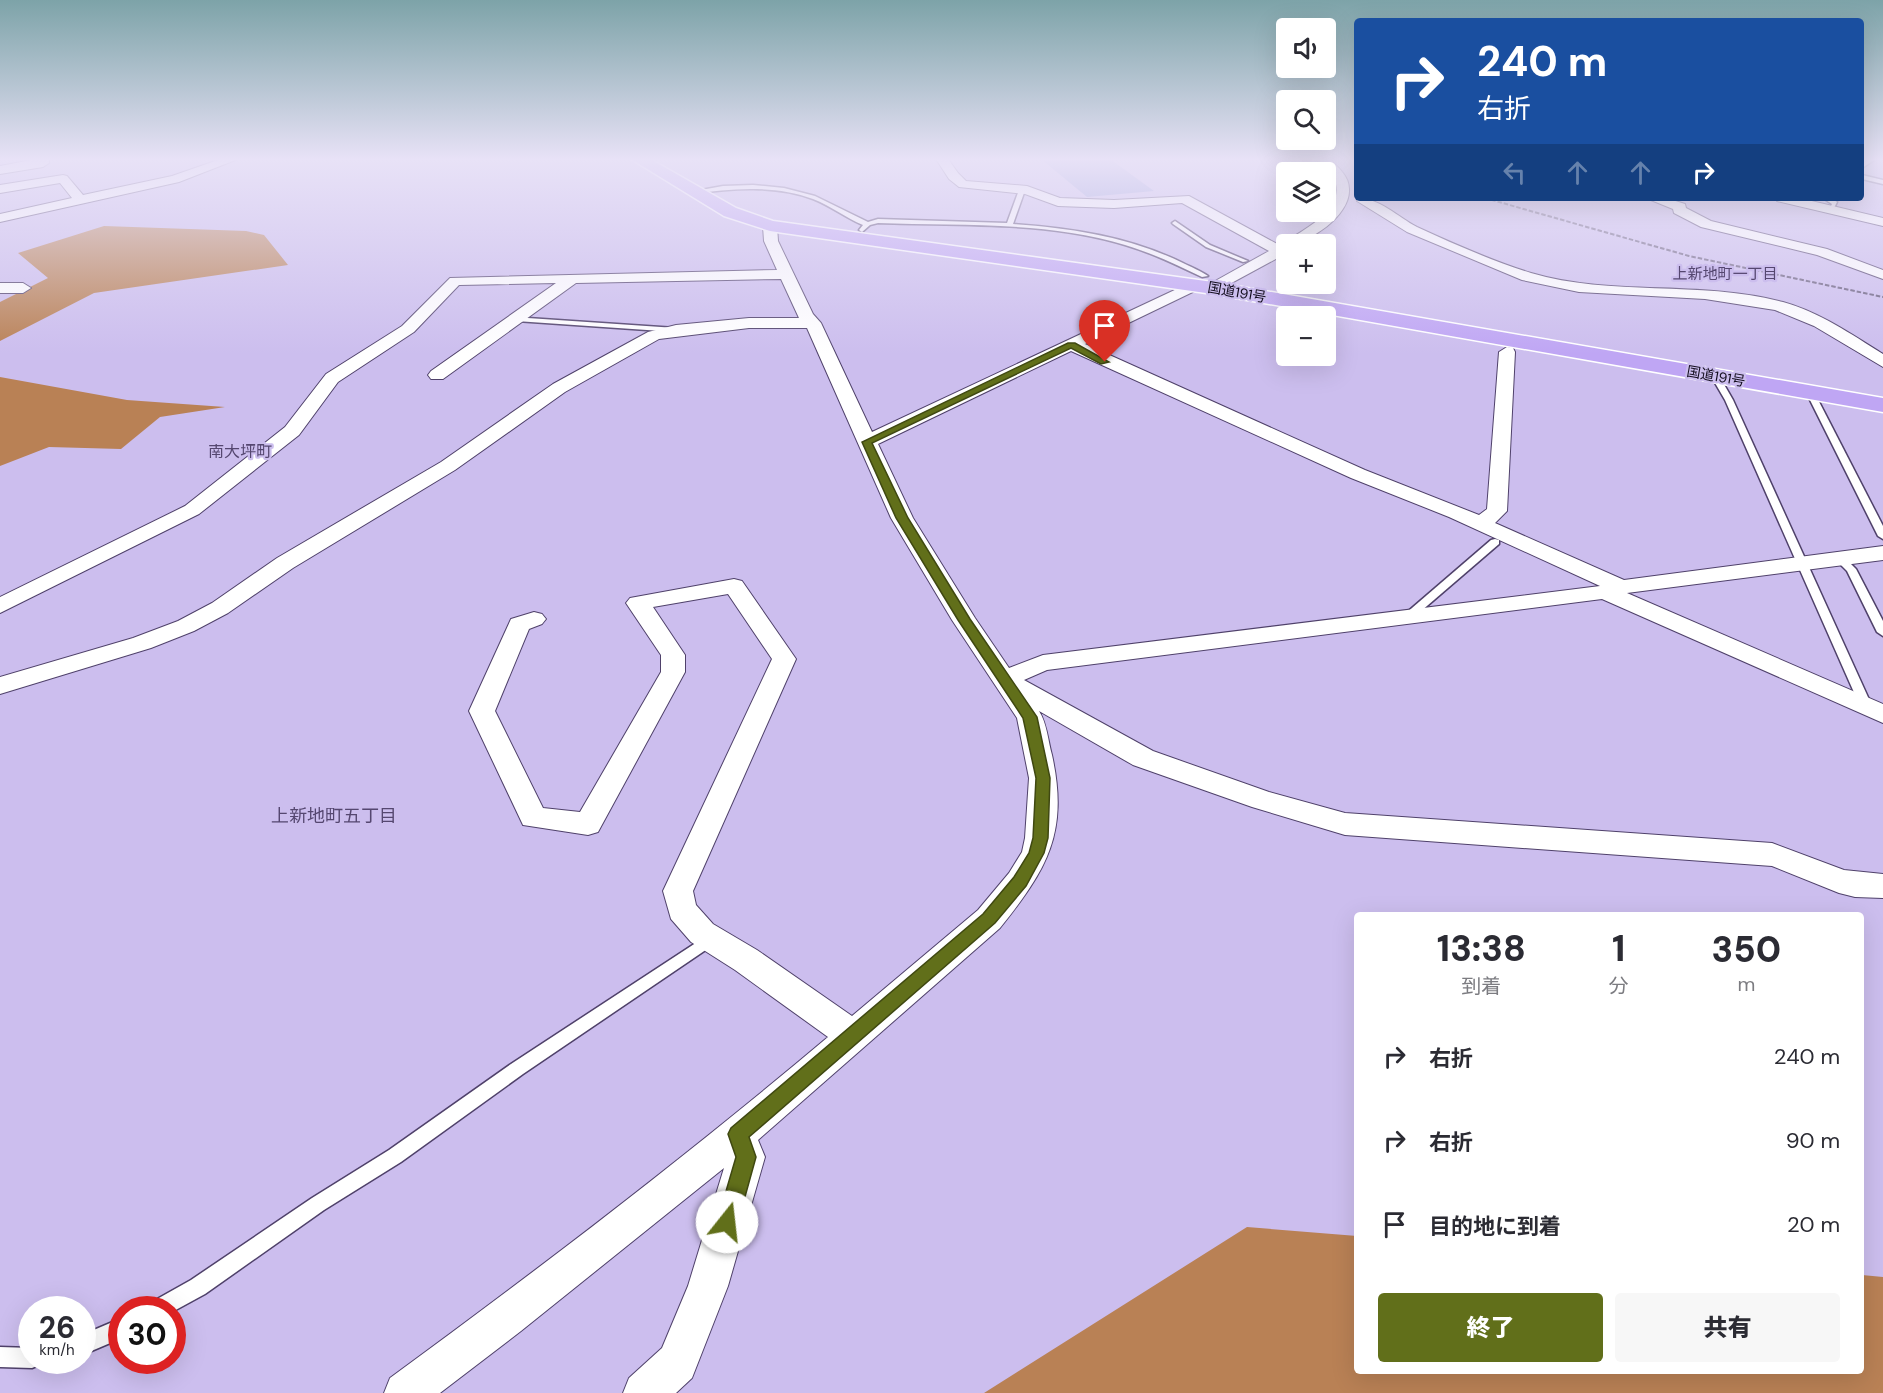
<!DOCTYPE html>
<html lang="ja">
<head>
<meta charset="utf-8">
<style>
  :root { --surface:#fff; --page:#f7f7f7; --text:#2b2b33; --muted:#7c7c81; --accent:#616f1a }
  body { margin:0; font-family:"DM Sans","Noto Sans JP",sans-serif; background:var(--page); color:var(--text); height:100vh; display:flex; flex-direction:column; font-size:22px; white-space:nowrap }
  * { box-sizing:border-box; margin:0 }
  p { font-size:20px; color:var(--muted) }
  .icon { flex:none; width:33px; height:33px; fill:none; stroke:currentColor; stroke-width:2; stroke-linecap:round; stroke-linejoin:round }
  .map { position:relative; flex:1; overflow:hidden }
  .side { position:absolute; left:1354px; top:912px; width:510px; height:462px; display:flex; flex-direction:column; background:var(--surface); border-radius:6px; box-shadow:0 6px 24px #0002 }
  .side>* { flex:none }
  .guide { position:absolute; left:1354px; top:18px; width:510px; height:183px; border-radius:6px; box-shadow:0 6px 24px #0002; background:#1a4fa0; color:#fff; overflow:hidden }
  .fabs { position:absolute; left:1276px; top:18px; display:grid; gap:12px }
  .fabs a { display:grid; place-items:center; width:60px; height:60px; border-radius:6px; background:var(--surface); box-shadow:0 6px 24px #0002; font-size:30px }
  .speed { position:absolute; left:18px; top:1296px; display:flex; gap:12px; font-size:30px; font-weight:700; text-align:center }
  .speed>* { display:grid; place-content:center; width:78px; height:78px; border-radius:50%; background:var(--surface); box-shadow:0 6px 24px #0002; line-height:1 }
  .speed small { font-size:15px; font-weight:400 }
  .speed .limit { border:9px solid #d22; background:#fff; color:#111 }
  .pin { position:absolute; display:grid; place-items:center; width:51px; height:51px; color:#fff; margin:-62px -26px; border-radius:50% 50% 50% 0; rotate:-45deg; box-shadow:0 0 6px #0007 }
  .pin .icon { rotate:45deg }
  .me { position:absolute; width:66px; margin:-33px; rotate:16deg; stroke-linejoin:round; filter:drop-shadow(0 0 4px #0008) }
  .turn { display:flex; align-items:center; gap:21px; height:126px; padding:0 24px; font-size:27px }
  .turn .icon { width:78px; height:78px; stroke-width:2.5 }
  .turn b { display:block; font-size:42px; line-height:51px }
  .lanes { display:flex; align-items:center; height:57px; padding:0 24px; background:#0003; justify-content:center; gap:30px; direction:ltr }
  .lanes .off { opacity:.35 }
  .eta { display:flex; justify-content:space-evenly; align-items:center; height:102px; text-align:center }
  .eta b { font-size:36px; font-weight:800; line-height:42px }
  .action { display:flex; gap:12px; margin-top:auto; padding:12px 24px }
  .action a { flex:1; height:69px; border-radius:6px; background:var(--accent); color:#fff; font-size:24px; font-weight:800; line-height:69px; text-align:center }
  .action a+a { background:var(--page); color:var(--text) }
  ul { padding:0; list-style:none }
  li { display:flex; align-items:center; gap:18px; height:84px; padding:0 24px }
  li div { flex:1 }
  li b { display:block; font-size:22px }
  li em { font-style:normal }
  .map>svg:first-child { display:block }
  .forest { fill:#b98155 }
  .building { fill:#949bd9 }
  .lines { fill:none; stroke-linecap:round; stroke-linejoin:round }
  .lane-casing { stroke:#4f416a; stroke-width:3 }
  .street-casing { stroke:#4f416a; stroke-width:2 }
  .highway-casing { stroke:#fff; stroke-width:3 }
  .lane { fill:#fff; fill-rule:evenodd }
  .street { fill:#fff; fill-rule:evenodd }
  .highway { fill:#bfa6f4; fill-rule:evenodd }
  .rail { stroke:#665c7b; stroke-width:2; stroke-dasharray:4.5 2; stroke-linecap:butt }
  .route { fill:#616f1a; stroke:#3f4811; stroke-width:1.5 }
  .labels { text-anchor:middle; stroke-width:4.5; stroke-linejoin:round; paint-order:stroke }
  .far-street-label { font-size:14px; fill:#130d1e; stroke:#ccbeee }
  .far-neighbourhood-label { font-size:15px; fill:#554770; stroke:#ccbeee }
  .far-quarter-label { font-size:16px; fill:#554770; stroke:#ccbeee }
  .neighbourhood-label { font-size:18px; fill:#554770; stroke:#ccbeee }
</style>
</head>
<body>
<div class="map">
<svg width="1883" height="1393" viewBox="0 0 1883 1393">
  <rect width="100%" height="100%" fill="#ccbeee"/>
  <!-- forest -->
  <g class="forest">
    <polygon points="104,226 246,231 264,235 288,265 94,293 0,341 0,302 48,278 18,253"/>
    <polygon points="0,377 127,400 225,407 160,417 121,449 49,447 0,466"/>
    <polygon points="1247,1227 1357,1236 1358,1371 1862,1371 1862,1275 1883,1277 1883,1393 984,1393"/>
  </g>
  <!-- building -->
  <polygon class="building" points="1041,159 1110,159 1154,191 1087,197"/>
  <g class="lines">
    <!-- lane casing -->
    <g class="lane-casing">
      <g id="lane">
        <polygon points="1869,159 1874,160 1862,168 1862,164"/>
        <polygon points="1862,175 1883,180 1883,184 1862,179"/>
        <path d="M 753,185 L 784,188 L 815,196 L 868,222 L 878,219 L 1007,223 L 1019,190 L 1022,188 L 1025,190 L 1013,224 C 1072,228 1130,237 1183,263 C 1191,267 1201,271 1208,276 L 1202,277 C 1177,265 1152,253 1125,245 C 1047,221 960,226 878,223 L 870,225 L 862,232 L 859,230 L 863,225 C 846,218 831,206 813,199 C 775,185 732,188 693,194 L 690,192 L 723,186 Z"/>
        <polygon points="1823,198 1831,198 1837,202 1833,210 1829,210 1832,204"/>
        <polygon points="1175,221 1210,245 1248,261 1243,262 1206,247 1173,224 1172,223"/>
        <polygon points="513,317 676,328 680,330 676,332 516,321 512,319"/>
        <polygon points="1712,374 1718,374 1733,400 1872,706 1870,709 1866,710 1860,706 1725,400 1711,376"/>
        <polygon points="1807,390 1814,392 1883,526 1883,539 1878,536 1806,392"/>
        <polygon points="1495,539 1499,540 1499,544 1413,618 1405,618 1403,616 1405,614 1491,540"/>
        <polygon points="1840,556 1844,557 1856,569 1883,621 1883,636 1877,632 1847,571 1835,559"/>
        <polygon points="711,933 716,935 718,939 716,943 523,1074 401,1162 324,1210 205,1294 172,1312 172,1310 148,1310 150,1303 191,1280 312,1198 389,1150 511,1064"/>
        <polygon points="122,1318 122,1338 82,1355 82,1335"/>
        <polygon points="0,1347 32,1348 32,1360 41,1360 39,1365 32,1368 0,1367"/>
      </g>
    </g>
    <!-- street casing -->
    <g class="street-casing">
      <g id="street">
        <polygon points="37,159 49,159 49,163 43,167 0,174 0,166"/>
        <polygon points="221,159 238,159 179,182 0,222 0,214 72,198 60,183 0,193 0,185 63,175 67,176 83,195 172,176"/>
        <path d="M 936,159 L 948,159 L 958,173 L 966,181 L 1027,186 L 1060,198 L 1114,200 L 1189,196 L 1279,245 C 1299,233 1346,210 1335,181 C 1332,172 1321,166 1316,159 L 1329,159 C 1338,167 1349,176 1349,189 C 1351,215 1309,244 1287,244 L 1285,254 L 1213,293 L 1208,291 L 1205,288 L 1208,285 L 1269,251 L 1182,203 L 1114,208 L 1058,206 L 1025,194 L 959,187 L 949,179 Z"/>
        <path d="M 1358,195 L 1358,198 C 1379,198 1398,217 1417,227 C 1454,244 1492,261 1531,273 C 1612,297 1701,280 1783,302 C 1819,312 1851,334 1883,354 L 1883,367 L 1814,326 L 1775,310 L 1705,299 L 1579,292 L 1522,280 L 1407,232 L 1357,201 Z"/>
        <polygon points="1646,198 1666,198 1685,204 1686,208 1711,221 1827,249 1883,270 1883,279 1817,255 1701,227 1674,213 1673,209"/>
        <polygon points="1775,198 1799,198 1883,218 1883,226 1777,201"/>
        <path d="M 770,222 L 777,226 L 778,241 L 813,314 L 821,323 L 872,432 L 1196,280 L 1201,282 L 1204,285 L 1201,288 L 1085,344 L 1365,470 L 1479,515 L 1487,509 L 1499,352 L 1507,347 L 1513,348 L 1515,352 L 1507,511 L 1495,523 L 1624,580 L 1883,546 L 1883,560 L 1627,593 L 1883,704 L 1883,723 L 1602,599 L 1047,670 L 1024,680 L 1153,751 L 1269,792 L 1345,813 L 1772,843 L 1844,870 L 1883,874 L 1883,898 L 1855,897 L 1839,893 L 1772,866 L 1345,835 L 1252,807 L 1133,765 L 1039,711 C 1047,723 1048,741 1052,755 C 1069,833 1047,869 1000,928 L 758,1140 L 765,1157 L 728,1286 L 692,1378 L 676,1393 L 623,1393 L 629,1378 L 662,1348 L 688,1286 L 724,1168 L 521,1331 L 440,1393 L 384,1393 L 390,1378 C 539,1269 687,1156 828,1037 L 735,970 L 691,942 L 671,919 L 663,891 L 772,659 L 728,594 L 653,607 L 685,655 L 685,672 L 598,832 L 588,835 L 523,825 L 469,711 L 511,619 L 534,612 L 542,614 L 546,619 L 542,624 L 529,629 L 495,711 L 543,808 L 580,812 L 661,672 L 661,655 L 626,603 L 630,598 L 734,579 L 742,581 L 796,659 L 693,891 L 696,905 L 713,924 L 757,950 L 852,1016 L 978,910 L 1009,873 L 1022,852 L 1025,838 L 1029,778 L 1017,718 L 952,620 L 891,518 L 807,328 L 749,328 L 659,339 L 565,392 L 455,470 L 293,568 L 228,613 L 194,631 L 151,648 L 0,694 L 0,677 L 133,638 L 178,621 L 212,603 L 277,558 L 441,462 L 553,384 L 648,332 L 676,325 L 749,318 L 799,318 L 781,279 L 576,283 L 443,379 L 431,379 L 428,375 L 431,371 L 556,283 L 459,285 L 414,332 L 338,382 L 299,435 L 199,514 L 0,613 L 0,597 L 185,506 L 285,427 L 326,374 L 402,326 L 450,278 L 777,270 L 764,241 L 763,226 ZM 1071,351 L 1351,478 L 1449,517 L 1600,586 L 1043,655 L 1009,668 L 975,618 L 913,518 L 878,444 Z"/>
        <polygon points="0,283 23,283 31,288 23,293 0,293"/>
      </g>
    </g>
    <!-- highway casing -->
    <g class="highway-casing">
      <polygon id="highway" points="631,159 650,159 736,208 773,221 1213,282 1883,398 1883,412 1213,294 770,231 724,216"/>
    </g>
    <!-- lane -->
    <use href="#lane" class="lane"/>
    <!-- street -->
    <use href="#street" class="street"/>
    <!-- highway -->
    <use href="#highway" class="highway"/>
    <!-- rail -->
    <polyline class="rail" points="1485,198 1689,256 1883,297"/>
  </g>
  <!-- sky -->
  <linearGradient id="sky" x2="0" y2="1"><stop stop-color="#7da3a8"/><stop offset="0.45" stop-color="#e8e2f7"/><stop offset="1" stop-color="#e8e2f7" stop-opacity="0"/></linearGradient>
  <rect width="1883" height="354" fill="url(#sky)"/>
  <!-- route -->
  <polygon class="route" points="1068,343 1075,343 1109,362 1101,364 1071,348 872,443 908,518 970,619 1037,717 1050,778 1048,838 1044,853 1026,886 995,923 749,1137 756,1157 738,1222 735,1229 727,1232 720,1229 717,1222 736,1157 728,1134 731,1128 983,914 1014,877 1029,853 1033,838 1036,778 1023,718 958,620 896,518 862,442"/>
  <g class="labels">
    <!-- far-street labels -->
    <g class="far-street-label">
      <text transform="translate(1237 292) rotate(10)" y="5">国道191号</text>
      <text transform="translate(1716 376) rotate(10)" y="5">国道191号</text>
    </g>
    <!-- far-neighbourhood labels -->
    <g class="far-neighbourhood-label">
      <text x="1725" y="279">上新地町一丁目</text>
    </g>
    <!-- far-quarter labels -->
    <g class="far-quarter-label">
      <text x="240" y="457">南大坪町</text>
    </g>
    <!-- neighbourhood labels -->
    <g class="neighbourhood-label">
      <text x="334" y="822">上新地町五丁目</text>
    </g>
  </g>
</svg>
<div class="fabs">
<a><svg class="icon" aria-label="sound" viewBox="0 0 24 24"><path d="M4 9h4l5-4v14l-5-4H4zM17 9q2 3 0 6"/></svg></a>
<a><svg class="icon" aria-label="search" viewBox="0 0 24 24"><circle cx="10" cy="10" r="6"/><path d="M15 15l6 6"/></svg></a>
<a><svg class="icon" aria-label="layers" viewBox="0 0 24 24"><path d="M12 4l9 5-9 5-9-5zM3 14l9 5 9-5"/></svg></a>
<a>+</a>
<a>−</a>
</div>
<div class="speed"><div>26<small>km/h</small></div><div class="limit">30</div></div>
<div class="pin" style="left:1105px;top:362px;background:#d93025"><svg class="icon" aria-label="arrive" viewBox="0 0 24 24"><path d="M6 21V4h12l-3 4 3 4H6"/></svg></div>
<svg class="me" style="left:727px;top:1222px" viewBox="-20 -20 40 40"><circle r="19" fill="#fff"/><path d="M0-13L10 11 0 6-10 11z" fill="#616f1a"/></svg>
<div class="guide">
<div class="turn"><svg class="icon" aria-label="right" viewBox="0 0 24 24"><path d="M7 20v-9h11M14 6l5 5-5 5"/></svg><div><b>240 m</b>右折</div></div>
<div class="lanes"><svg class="icon off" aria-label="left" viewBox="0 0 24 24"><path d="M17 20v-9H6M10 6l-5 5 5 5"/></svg><svg class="icon off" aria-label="ahead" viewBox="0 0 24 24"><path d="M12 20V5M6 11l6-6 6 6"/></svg><svg class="icon off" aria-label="ahead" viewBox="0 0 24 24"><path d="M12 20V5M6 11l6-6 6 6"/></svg><svg class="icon" aria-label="right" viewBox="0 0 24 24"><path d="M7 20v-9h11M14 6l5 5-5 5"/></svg></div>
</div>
<section class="side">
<div class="eta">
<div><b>13:38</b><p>到着</p></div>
<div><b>1</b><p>分</p></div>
<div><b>350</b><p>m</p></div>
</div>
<ul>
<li><svg class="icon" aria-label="right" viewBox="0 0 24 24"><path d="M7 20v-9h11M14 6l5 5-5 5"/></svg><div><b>右折</b></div><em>240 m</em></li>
<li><svg class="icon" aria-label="right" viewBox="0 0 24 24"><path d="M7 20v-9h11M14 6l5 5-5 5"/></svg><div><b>右折</b></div><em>90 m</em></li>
<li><svg class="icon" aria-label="arrive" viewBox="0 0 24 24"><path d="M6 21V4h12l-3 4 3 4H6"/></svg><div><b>目的地に到着</b></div><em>20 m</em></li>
</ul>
<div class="action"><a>終了</a><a>共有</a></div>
</section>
</div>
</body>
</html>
